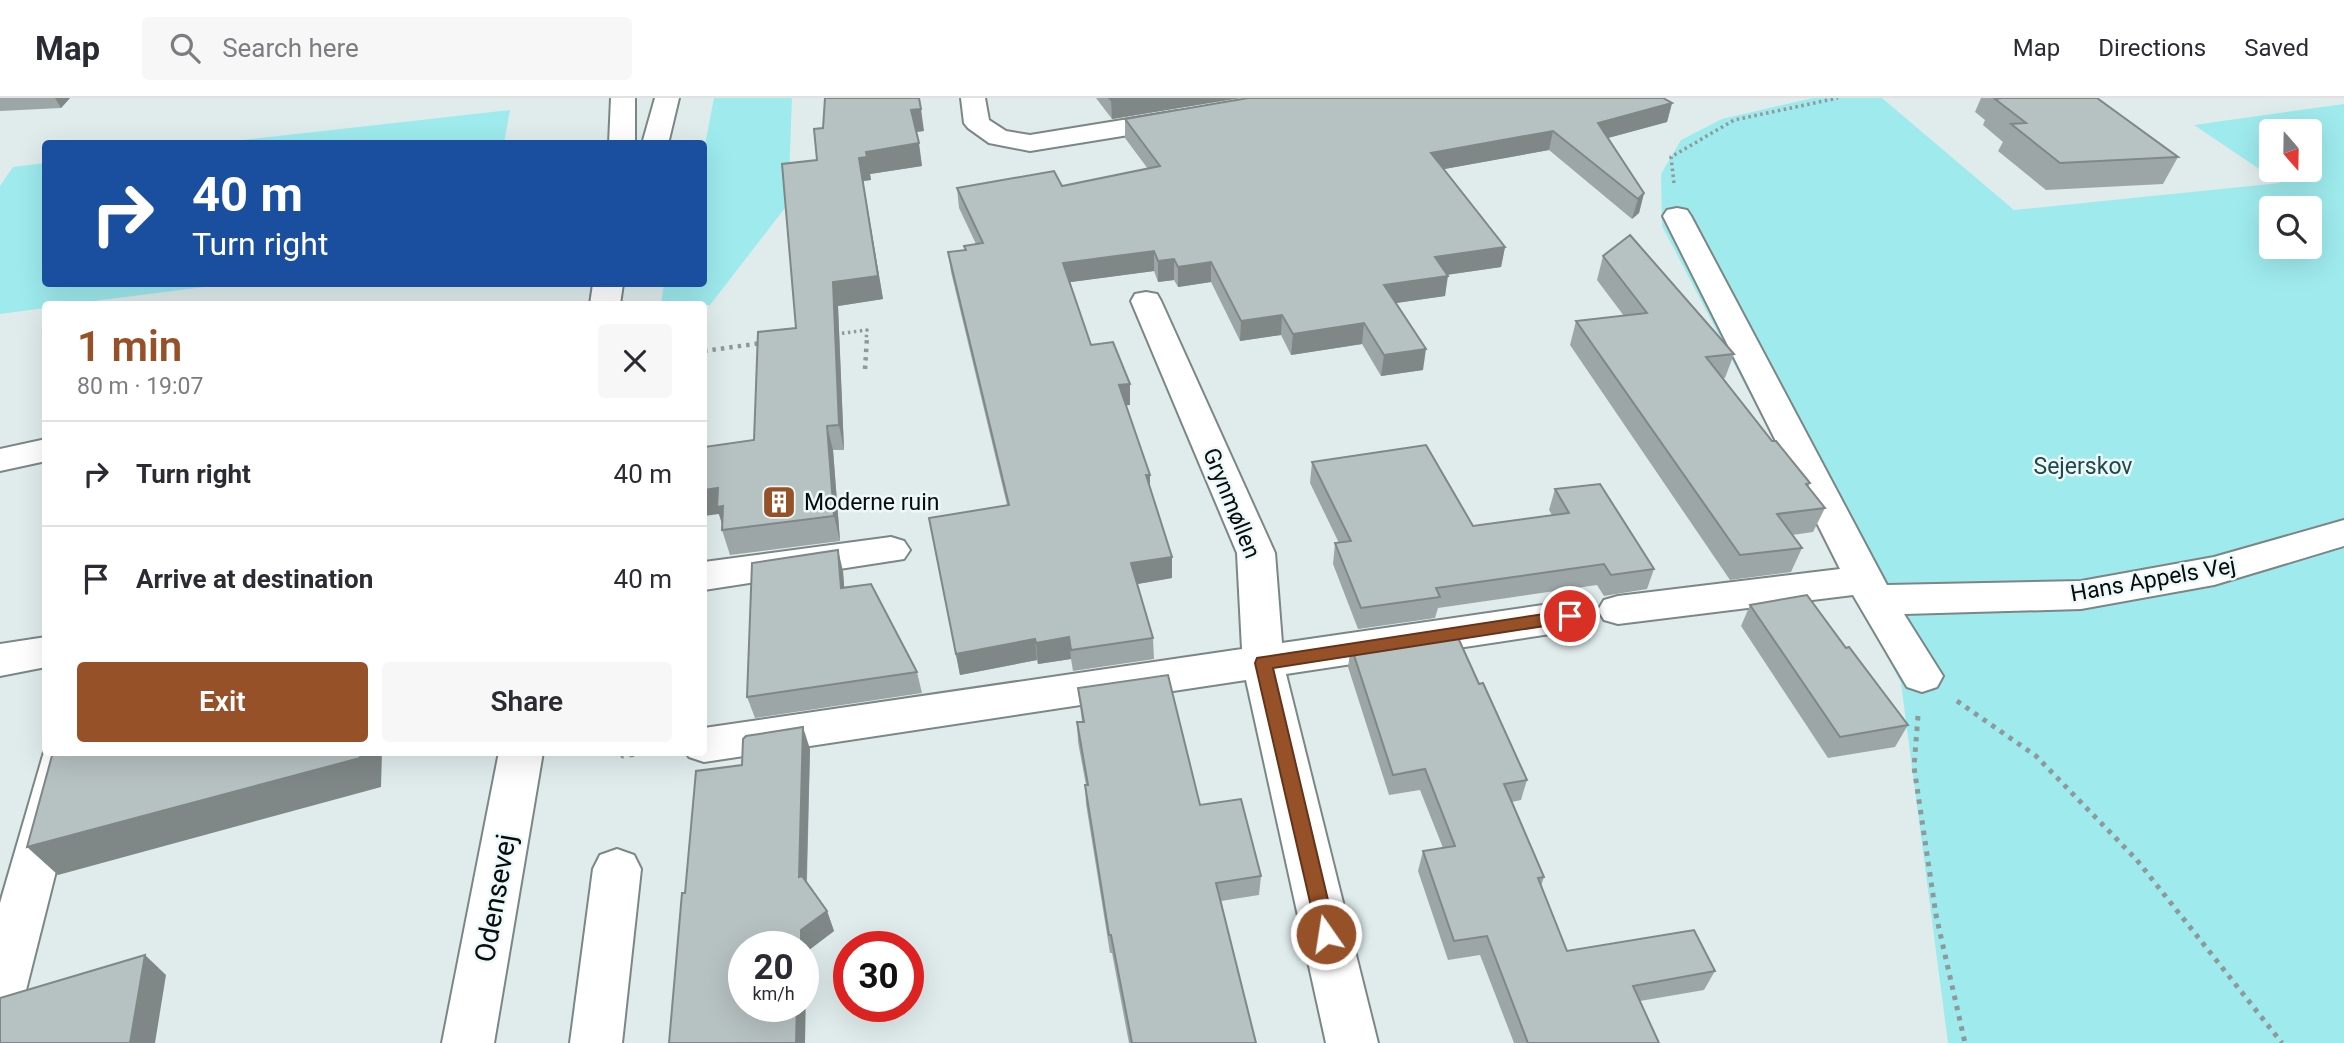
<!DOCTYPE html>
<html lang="en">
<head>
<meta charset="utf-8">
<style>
  :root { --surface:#fff; --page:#f7f7f7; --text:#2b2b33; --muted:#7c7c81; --line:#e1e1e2; --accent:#975128 }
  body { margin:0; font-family:Roboto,sans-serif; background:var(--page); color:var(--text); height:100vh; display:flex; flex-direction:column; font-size:26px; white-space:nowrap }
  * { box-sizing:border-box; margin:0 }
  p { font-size:23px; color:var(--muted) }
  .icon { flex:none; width:38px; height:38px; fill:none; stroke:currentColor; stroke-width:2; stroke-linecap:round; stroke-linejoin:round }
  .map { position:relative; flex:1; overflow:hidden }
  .details { position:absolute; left:42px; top:203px; width:665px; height:455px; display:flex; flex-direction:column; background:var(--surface); border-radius:7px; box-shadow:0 7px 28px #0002 }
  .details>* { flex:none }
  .top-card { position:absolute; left:42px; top:42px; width:665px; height:147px; border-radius:7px; box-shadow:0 7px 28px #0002; background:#1a4fa0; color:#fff; overflow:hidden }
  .needle { width:46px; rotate:160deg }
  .fabs { position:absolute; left:2259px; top:21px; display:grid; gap:14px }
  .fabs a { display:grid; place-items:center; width:63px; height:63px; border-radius:7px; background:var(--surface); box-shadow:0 7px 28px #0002; font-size:35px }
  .speed { position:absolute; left:728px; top:833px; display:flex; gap:14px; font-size:35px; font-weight:700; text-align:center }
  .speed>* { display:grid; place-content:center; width:91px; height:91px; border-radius:50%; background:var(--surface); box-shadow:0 7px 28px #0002; line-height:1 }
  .speed small { font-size:18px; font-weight:400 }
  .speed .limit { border:10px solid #d22; background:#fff; color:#111 }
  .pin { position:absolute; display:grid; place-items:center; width:60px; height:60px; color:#fff; margin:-30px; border:4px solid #fff; border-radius:50%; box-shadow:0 2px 7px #0007 }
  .me { position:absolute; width:77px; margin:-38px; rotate:347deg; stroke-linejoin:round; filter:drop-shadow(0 0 5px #0008) }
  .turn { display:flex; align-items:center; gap:24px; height:147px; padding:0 35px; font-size:32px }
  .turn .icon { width:91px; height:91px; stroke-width:2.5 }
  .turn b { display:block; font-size:49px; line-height:60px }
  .round { display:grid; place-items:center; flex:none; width:74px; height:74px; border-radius:7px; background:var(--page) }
  .overview { display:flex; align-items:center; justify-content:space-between; height:119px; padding:0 35px }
  h1 { font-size:42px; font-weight:600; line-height:52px; color:var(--accent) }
  .primary-button { display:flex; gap:14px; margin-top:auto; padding:14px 35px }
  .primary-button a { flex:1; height:80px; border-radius:7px; background:var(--accent); color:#fff; font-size:28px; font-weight:600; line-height:80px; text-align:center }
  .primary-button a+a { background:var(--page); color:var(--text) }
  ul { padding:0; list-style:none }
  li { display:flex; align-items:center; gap:21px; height:105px; padding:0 35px; border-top:2px solid var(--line) }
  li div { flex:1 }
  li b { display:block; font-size:26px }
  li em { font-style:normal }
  header { display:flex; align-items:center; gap:42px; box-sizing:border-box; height:98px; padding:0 35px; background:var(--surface); border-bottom:2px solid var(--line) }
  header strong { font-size:33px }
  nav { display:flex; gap:38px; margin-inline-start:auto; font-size:24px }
  .search { width:490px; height:63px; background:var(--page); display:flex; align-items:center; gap:18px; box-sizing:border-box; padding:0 24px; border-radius:7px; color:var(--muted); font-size:26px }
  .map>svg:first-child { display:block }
  .green { fill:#9eeaed; fill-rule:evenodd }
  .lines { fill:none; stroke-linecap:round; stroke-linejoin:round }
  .minor-casing { stroke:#7b8686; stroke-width:4 }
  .major-casing { stroke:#7b8686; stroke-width:4 }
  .path-far2 { stroke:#909999; stroke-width:3.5; stroke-dasharray:2.5 3.5; stroke-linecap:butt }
  .path-far1 { stroke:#909999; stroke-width:4.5; stroke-dasharray:3.5 5; stroke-linecap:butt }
  .path { stroke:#909999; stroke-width:5; stroke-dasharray:4.5 6; stroke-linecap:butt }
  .minor { fill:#fff; fill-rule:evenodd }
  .major { fill:#fff; fill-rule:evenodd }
  .wall { fill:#9da6a6; fill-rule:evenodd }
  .shaded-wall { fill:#7f8787 }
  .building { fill:#b6c1c1; stroke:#7f8787; stroke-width:2 }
  .route { fill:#975128; stroke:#62351a; stroke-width:2 }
  .labels { text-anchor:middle; stroke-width:5; stroke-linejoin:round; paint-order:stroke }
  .park-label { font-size:23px; fill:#20484a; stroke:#edf9f9 }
  .poi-label { font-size:23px; fill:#080c0c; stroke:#edf9f9; text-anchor:start }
  .street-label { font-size:23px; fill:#080c0c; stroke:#edf9f9 }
  .near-street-label { font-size:28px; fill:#080c0c; stroke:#edf9f9 }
</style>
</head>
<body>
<header>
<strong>Map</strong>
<div class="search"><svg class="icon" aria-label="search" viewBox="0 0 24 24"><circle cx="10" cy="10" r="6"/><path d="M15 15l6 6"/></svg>Search here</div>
<nav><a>Map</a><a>Directions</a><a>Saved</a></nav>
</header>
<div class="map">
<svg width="2344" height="945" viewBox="0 0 2344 945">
  <rect width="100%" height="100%" fill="#e0ecec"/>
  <!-- green -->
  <g class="green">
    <polygon points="714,0 792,0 788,106 710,207 661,206 664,186 704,186 704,52"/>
    <path d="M 1813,0 L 1882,0 L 2014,112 L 2280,85 L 2194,27 L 2344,6 L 2344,945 L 1948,945 L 1901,585 L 1662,128 L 1661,76 L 1681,42 L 1722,21 ZM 2272,33 L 2310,33 L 2310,72 L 2272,72 ZM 2272,110 L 2310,110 L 2310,149 L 2272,149 Z"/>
    <polygon points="510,12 504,45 217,45"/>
    <polygon points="45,65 46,186 228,186 70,206 46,206 45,210 0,216 0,88 13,69"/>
  </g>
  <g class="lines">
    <!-- minor casing -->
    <g class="minor-casing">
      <g id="minor">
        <polygon points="961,0 985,0 989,22 1006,33 1030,37 1178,13 1187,16 1191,21 1187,26 1178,29 1030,53 989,45 968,30 964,25"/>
        <polygon points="1677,110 1687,112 1691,118 1887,487 2081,483 2214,459 2344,422 2344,448 2214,487 2081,511 1904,516 1943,578 1937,589 1922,594 1907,589 1853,497 1618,526 1604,522 1598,512 1604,502 1618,498 1840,471 1663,118 1667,112"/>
        <polygon points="1146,194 1157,196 1161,203 1275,455 1282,545 1570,503 1584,508 1590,518 1584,528 1570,533 1286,576 1378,945 1326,945 1246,582 704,664 689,659 686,654 704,654 704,630 1242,551 1237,455 1131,203 1135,196"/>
        <polygon points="46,341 46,363 0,373 0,351"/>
        <polygon points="891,439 904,443 910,452 904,461 704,492 704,464"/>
        <polygon points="46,539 46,569 0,578 0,546"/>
        <polygon points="46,647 46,654 86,654 25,896 18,913 0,920 0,805"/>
        <polygon points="617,751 634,757 641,771 622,945 570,945 593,771 600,757"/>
      </g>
    </g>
    <!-- major casing -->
    <g class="major-casing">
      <g id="major">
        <polygon points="611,0 635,0 635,46 609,46"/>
        <polygon points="655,0 679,0 668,46 642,46"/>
        <polygon points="593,186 623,186 620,206 590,206"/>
        <polygon points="499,654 543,654 494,945 442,945"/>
      </g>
    </g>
    <!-- path-far2 -->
    <g class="path-far2">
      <polyline points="1674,85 1671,59 1734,22 1838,0"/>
      <polyline points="836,236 867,232 866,242"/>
    </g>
    <!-- path-far1 -->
    <g class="path-far1">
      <polyline points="704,253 762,245"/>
      <polyline points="865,271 867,240"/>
    </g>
    <!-- path -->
    <g class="path">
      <polyline points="1957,603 2036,658 2136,761 2282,945"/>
      <polyline points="1918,618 1914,669 1936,817 1965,945"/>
      <polyline points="623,654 623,658 651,654"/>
    </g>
    <!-- minor -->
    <use href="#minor" class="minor"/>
    <!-- major -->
    <use href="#major" class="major"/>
  </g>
  <!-- wall -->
  <g class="wall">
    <polygon points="0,0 70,0 61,10 0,13"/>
    <polygon points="1096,0 1240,0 1112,21"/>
    <polygon points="1981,0 2097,0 2178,59 2163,86 2046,92 1998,53 2003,44 1983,27 1985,22 1975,14"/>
    <polygon points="1672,5 1667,24 1608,40 1644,95 1639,115 1632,121 1549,52 1444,71 1505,149 1501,169 1447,177 1445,198 1396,205 1423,272 1381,278 1362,246 1291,257 1281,237 1240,243 1211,184 1178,189 1174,182 1158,184 1154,173 1070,184 1091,247 1130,286 1130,307 1126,307 1150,392 1172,480 1137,486 1153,540 1154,561 1073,573 1071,561 1038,566 1037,562 960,577 933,442 1007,407 951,174 948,154 965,152 964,148 976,146 959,110 957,90 1062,88 1148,71 1125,40 1125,21"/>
    <polygon points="814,31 924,33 916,34 922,68 870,76 871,82 863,83 883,201 838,208 844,352 833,352 840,443 730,457 722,432 722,426 719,416 754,342 796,230 817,62"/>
    <polygon points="1603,158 1734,256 1725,280 1722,280 1772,343 1810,385 1808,389 1825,410 1813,434 1792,437 1802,450 1791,474 1730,482 1570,247 1576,223 1624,218 1597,182"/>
    <polygon points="1312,364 1473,428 1552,417 1549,412 1555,391 1654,471 1647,491 1604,498 1597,487 1438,510 1435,520 1358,531 1333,466 1335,445 1339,445 1310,385"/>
    <polygon points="843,473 844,490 917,574 922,595 755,620 747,599"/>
    <polygon points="1750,507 1846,550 1908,627 1895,649 1828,660 1741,528"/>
    <polygon points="1351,548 1479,586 1527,682 1521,702 1512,704 1544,779 1541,788 1567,853 1715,873 1704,892 1640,903 1659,945 1514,945 1480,857 1448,862 1418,773 1423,753 1443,750 1420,692 1389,697 1348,569"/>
    <polygon points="1078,590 1200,707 1261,778 1259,797 1221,803 1256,945 1129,945 1112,855 1110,855 1086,706 1085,687 1086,687 1078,644 1077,624 1082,624"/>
    <path d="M 810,651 L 807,784 L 827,813 L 834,833 L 809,852 L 808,869 L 806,869 L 805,945 L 669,945 L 685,795 ZM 744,849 L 803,849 L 803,908 Z"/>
  </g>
  <!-- shaded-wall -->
  <g class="shaded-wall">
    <polygon points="55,0 70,0 61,10"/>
    <polygon points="1125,0 1240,0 1112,21 1111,2"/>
    <polygon points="1672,5 1667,24 1593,44 1598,25"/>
    <polygon points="921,11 924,33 915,34 911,12"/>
    <polygon points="1553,33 1549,52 1428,74 1431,55"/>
    <polygon points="919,45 922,68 870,76 871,82 863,83 883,201 838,208 844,352 839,327 833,184 859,60 866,54"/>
    <polygon points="1644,95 1639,115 1632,121 1638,101"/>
    <polygon points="1505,149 1501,169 1431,179 1435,159"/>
    <polygon points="1154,153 1154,173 1064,185 1063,165"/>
    <polygon points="1174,161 1174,182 1158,184 1158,163"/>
    <polygon points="1211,164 1211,184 1178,189 1178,169"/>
    <polygon points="1448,178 1445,198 1382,207 1384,187"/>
    <polygon points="1282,217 1281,237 1240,243 1241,223"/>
    <polygon points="1364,225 1362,246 1291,257 1293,236"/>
    <polygon points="1426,251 1423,272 1381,278 1384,257"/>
    <polygon points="1130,286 1130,307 1119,308 1119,287"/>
    <polygon points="827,328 833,352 840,443 834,418"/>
    <polygon points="1146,377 1150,377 1150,398"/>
    <polygon points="718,390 730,431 724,432 719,416 704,418 704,392"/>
    <polygon points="838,452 843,473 846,512 841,490"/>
    <polygon points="1172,459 1172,480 1132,487 1131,465"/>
    <polygon points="1069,539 1071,561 1038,566 1036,545"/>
    <polygon points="1035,541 1037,562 960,577 956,556"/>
    <polygon points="803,629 810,651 806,799 799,779"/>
    <polygon points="361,654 382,654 381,689 58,777 27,749"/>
    <polygon points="827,813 834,833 809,852 808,869 803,856 803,849 801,849 801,832"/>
    <polygon points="145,857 166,877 155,945 130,945"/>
    <polygon points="803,863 806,869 805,945 796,945 797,908 803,908"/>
  </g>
  <!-- building -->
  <g class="building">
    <polygon points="825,0 919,0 921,11 911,12 919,45 866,54 867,59 859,60 878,178 833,184 839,327 827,328 834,418 722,432 723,408 717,409 718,390 704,392 704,349 754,342 758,234 796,230 782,66 817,62 814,31 823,30"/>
    <polygon points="1109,0 1125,0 1111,2"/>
    <polygon points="1248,0 1663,0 1672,5 1598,25 1644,95 1638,101 1553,33 1431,55 1505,149 1435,159 1448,178 1384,187 1426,251 1384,257 1364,225 1293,236 1282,217 1241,223 1211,164 1178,169 1174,161 1158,163 1154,153 1063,165 1091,247 1113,244 1130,286 1119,287 1150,377 1146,377 1172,459 1131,465 1153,540 1071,552 1069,539 1036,545 1035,541 956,556 929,420 1009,407 948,154 966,152 964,148 983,145 957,90 1054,73 1062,88 1160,68 1125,21"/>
    <polygon points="2002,0 2097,0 2178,59 2060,65 2011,26 2026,25 1995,1"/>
    <polygon points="1630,137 1734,256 1706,259 1772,343 1776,343 1810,385 1806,386 1825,410 1777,416 1802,450 1740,457 1576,223 1647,215 1603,158"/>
    <polygon points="1426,347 1473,428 1569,415 1555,391 1600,386 1654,471 1611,477 1604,466 1436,490 1440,499 1361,510 1335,445 1351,443 1312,364"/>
    <polygon points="838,452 841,490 871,486 917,574 747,599 752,465"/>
    <polygon points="1807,497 1846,550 1849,549 1908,627 1840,639 1750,507"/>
    <polygon points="1455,533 1479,586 1483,585 1527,682 1504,686 1544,779 1538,780 1567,853 1694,832 1715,873 1633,888 1659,945 1528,945 1487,838 1454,843 1423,753 1455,748 1425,671 1393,677 1351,548"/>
    <polygon points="1168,577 1200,707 1241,701 1261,778 1216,785 1256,945 1132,945 1111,837 1109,837 1085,687 1088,687 1077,624 1084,624 1078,590"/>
    <polygon points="803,629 799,779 802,778 827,813 801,832 801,849 744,849 744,908 797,908 796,945 669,945 682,795 685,795 696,673 742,667 743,641 746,638"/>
    <polygon points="53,654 361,654 360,660 27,749"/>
    <polygon points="145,857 130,945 0,945 0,900"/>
  </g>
  <!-- route -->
  <polygon class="route" points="1570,512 1579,518 1570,524 1273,570 1336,836 1333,843 1326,845 1319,843 1255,565 1257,560"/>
  <!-- icons -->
  <defs>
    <g id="building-square" transform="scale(1.75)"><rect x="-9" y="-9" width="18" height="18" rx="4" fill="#975128" stroke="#edf9f9"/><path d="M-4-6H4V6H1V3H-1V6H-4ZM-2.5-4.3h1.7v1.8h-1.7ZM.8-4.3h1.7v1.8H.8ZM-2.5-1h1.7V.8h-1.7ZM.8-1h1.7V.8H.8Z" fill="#fff"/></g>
  </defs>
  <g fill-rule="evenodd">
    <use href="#building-square" x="779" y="404"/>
  </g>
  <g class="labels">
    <!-- park labels -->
    <g class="park-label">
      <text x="2083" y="376">Sejerskov</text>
    </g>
    <!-- poi labels -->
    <g class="poi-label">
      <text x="804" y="412">Moderne ruin</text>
    </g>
    <!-- street labels -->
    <g class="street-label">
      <text transform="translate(1232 405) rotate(68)" y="8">Grynmøllen</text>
      <text transform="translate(2153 481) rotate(-10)" y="8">Hans Appels Vej</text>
    </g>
    <!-- near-street labels -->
    <g class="near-street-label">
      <text transform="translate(495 800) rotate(-80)" y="10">Odensevej</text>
    </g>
  </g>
</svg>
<div class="fabs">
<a><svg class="needle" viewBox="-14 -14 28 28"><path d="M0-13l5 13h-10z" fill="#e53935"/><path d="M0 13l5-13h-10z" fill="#7c7c81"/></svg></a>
<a><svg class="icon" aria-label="search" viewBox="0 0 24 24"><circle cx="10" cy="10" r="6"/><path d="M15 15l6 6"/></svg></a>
</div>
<div class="speed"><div>20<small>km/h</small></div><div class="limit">30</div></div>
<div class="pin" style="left:1570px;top:518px;background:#d93025"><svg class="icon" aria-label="arrive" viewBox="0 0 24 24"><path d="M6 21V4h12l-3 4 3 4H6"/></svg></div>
<svg class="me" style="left:1326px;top:836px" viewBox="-20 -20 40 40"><circle r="17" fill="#975128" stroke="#fff" stroke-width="3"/><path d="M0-11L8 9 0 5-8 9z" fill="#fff"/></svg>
<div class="top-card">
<div class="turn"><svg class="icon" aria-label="right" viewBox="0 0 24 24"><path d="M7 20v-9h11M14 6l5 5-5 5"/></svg><div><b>40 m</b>Turn right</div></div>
</div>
<section class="details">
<div class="overview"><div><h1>1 min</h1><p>80 m · 19:07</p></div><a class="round"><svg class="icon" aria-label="close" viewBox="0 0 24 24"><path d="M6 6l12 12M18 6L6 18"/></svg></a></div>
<ul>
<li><svg class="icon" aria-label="right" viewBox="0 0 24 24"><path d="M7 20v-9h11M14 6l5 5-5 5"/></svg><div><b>Turn right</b></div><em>40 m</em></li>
<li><svg class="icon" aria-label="arrive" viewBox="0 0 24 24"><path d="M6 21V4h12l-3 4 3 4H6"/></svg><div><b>Arrive at destination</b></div><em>40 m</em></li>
</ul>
<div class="primary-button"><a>Exit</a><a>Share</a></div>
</section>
</div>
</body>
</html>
